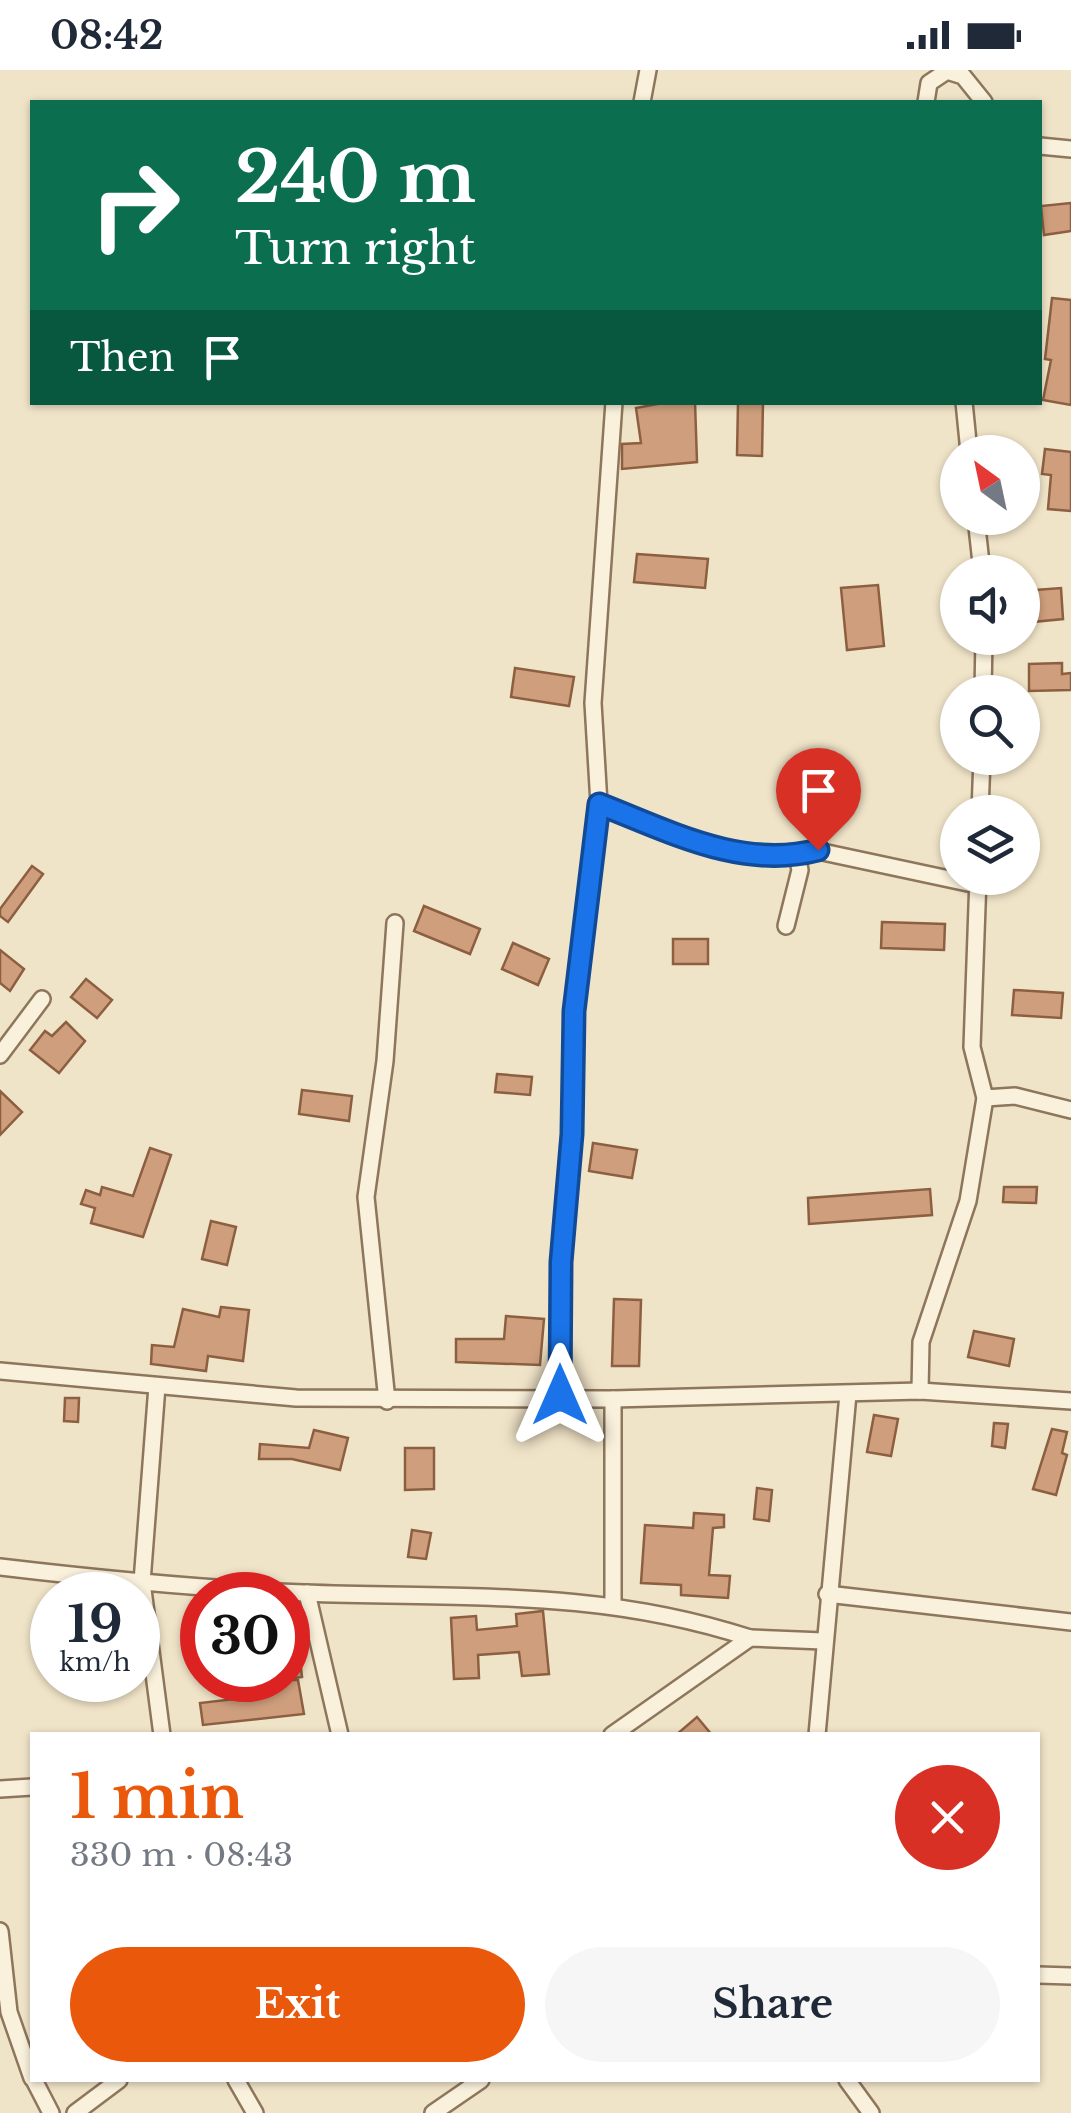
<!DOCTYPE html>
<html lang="en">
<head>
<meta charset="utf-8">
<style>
  :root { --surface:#fff; --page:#f6f6f7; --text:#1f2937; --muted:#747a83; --accent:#ea580c }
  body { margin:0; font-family:"Libre Baskerville",serif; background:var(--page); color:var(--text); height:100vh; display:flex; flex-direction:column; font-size:38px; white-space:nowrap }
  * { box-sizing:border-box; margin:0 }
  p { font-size:32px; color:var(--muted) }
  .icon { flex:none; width:55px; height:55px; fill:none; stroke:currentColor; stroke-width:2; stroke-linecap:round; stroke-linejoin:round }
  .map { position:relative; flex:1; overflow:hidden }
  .sheet { position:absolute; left:30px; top:1662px; width:1010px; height:350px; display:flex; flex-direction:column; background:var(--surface); border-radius:0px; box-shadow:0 2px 8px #0004 }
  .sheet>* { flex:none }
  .top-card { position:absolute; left:30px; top:30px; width:1012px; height:305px; border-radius:0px; box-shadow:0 2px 8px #0004; background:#0b6e4f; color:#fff; overflow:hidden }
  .needle { width:65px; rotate:327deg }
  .buttons { position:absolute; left:940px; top:365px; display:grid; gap:20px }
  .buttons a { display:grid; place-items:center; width:100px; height:100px; border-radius:50%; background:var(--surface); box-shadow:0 2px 8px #0004; font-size:50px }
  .speed { position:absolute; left:30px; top:1502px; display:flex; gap:20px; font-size:50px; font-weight:700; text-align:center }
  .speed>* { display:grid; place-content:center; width:130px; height:130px; border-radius:50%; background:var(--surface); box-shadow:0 2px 8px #0004; line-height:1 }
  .speed small { font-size:25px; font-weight:400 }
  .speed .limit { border:15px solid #d22; background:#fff; color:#111 }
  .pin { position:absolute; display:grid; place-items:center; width:85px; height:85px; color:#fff; margin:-102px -42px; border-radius:50% 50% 50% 0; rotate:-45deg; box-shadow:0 0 10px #0007 }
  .pin .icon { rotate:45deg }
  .me { position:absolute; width:110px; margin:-55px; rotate:0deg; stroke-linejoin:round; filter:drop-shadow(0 0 8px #0008) }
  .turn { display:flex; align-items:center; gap:35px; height:210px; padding:0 40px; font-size:45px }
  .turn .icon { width:130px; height:130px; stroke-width:2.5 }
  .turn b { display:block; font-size:70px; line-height:85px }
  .then { display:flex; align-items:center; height:95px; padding:0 40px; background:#0003; gap:20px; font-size:38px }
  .round { display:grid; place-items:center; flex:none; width:105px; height:105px; border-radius:52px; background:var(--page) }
  .head { display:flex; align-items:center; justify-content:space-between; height:170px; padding:0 40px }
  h1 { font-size:60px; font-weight:700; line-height:75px; color:var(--accent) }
  .primary-button { display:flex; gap:20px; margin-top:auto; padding:20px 40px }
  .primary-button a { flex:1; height:115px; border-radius:60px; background:var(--accent); color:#fff; font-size:40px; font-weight:700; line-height:115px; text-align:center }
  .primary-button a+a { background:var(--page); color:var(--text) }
  .status { display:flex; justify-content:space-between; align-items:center; height:70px; padding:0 50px; background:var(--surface); direction:ltr }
  .status svg { height:28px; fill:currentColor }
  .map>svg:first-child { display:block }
  .building { fill:#cf9f7d; stroke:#8d5f41; stroke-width:2.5 }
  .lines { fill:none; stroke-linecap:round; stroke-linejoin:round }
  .minor-casing { stroke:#8d765c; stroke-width:20 }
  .minor { stroke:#faf1dc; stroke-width:15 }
  .route-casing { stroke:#114b97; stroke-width:25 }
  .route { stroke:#1a73e8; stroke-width:18 }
</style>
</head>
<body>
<div class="status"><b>08:42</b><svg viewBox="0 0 49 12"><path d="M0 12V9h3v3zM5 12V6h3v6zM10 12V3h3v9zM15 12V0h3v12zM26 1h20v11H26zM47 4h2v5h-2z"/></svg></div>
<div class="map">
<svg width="1071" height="2043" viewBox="0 0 1071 2043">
  <rect width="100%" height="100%" fill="#f0e4c8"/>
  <!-- building -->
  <g class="building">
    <polygon points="1071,133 1071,161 1044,165 1041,136"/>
    <polygon points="1052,228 1071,230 1071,335 1043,330 1051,290 1045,289"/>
    <polygon points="668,332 695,332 697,392 622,399 622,374 641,373 636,338"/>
    <polygon points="738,332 763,332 762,386 737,385"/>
    <polygon points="1045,379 1071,382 1071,441 1048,439 1051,405 1042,404"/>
    <polygon points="637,484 708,489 705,518 634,512"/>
    <polygon points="878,515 884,576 847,580 841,518"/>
    <polygon points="1061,518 1063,549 1022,553 1022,521"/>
    <polygon points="1062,593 1062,604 1071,603 1071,620 1029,621 1029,594"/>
    <polygon points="515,598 574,607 569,636 511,627"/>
    <polygon points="32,796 43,804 8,852 0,846 0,839"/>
    <polygon points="424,836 480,859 470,884 414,861"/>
    <polygon points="882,852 945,854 944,880 881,878"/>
    <rect x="673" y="869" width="35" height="25"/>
    <polygon points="513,873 549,889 538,915 502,899"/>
    <polygon points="0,880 24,899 10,921 0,913"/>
    <polygon points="86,909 112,930 97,948 71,927"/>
    <polygon points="1014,920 1063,923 1061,948 1012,945"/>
    <polygon points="66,952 85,971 59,1003 30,980 45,961 52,966"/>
    <polygon points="497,1004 532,1007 530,1025 495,1022"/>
    <polygon points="302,1020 352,1026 349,1051 299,1044"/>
    <polygon points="0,1021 22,1042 0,1065"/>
    <polygon points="593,1073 637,1080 632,1108 589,1101"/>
    <polygon points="150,1078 171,1085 143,1167 91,1153 95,1138 81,1134 86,1120 100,1125 102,1117 133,1126"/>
    <polygon points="1004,1117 1037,1117 1036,1133 1003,1132"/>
    <polygon points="930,1119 932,1145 809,1154 808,1128"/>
    <polygon points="211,1151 236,1157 227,1195 202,1189"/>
    <polygon points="614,1229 641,1230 639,1296 612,1296"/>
    <polygon points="221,1237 249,1240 243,1291 208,1286 206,1301 151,1294 152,1275 174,1277 183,1239 219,1247"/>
    <polygon points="506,1246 544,1249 540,1295 456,1292 456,1269 504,1269"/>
    <polygon points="974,1261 1014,1269 1009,1296 968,1287"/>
    <polygon points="65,1328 79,1328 78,1352 64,1351"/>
    <polygon points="874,1345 898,1349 891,1386 867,1382"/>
    <polygon points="994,1353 1008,1354 1005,1378 992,1376"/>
    <polygon points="1052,1359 1067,1362 1062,1383 1067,1385 1056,1425 1033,1419"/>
    <polygon points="314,1360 348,1368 340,1400 292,1389 259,1389 260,1374 309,1378"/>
    <polygon points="405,1378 434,1378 434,1419 405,1420"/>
    <polygon points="757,1418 772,1420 769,1451 754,1449"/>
    <polygon points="694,1443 724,1445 724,1457 713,1458 709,1505 730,1506 728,1528 681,1525 681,1515 641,1513 645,1455 693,1458"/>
    <polygon points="412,1460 431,1463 426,1489 408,1487"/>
    <polygon points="543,1541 549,1604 522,1606 519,1582 478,1585 479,1608 454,1609 451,1548 476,1546 477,1560 517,1556 516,1544"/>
    <polygon points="299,1581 302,1607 288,1609 288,1582"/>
    <polygon points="267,1610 298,1610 304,1644 203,1655 200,1633 269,1625"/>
    <polygon points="697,1647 712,1665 676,1665"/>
  </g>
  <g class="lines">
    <!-- minor casing -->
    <g class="minor-casing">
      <g id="minor">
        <polyline points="642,32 648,0"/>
        <polyline points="926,32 929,13 947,1 963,6 984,32"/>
        <polyline points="1040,76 1071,79"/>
        <polyline points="964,332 969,382"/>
        <polyline points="976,448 982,502"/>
        <polyline points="983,622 984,568"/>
        <path d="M 599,734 C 669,761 742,800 818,781 L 977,815"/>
        <polyline points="980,742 982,688"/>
        <polyline points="786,856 800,800 797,786"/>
        <polyline points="0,985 42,929"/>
        <polyline points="985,1028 1015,1026 1071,1040"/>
        <polyline points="0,1301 296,1328 613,1329 920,1321 1071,1331"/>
        <polyline points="157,1316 142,1512 162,1665"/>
        <polyline points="920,1321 921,1272 968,1131 985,1028 972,977 978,808"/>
        <polyline points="560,1325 561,1192 572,1065 574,941 599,734 593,633 614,332"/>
        <polyline points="613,1329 613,1536"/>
        <polyline points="387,1331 366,1127 385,991 395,853"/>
        <path d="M 0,1497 C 101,1509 203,1519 304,1523 C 462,1529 597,1518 750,1568"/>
        <polyline points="307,1523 340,1665"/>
        <polyline points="827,1524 1071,1552"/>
        <polyline points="612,1665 750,1568 823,1571"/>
        <polyline points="817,1665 848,1324"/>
        <polyline points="0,1719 32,1717"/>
        <polyline points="0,1861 9,1942 32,2008"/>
        <polyline points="1038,1905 1071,1906"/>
        <polyline points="34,2010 51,2043"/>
        <polyline points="236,2010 255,2043"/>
        <polyline points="847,2010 871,2043"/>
        <polyline points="75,2043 119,2010"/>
        <polyline points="433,2043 481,2010"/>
      </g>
    </g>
    <!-- minor -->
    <use href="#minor" class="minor"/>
  </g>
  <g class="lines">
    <!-- route casing -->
    <g class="route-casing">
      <path id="route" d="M 560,1325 L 561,1192 L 572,1064 L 574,941 L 599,734 C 669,761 741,800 818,780"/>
    </g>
    <!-- route -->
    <use href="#route" class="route"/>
  </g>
</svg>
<div class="buttons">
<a><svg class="needle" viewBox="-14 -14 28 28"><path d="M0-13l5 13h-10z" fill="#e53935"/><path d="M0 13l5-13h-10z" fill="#747a83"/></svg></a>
<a><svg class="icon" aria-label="sound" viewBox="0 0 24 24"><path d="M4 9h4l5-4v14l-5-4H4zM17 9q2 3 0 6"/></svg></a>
<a><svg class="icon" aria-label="search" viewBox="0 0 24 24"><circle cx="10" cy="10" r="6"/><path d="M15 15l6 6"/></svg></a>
<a><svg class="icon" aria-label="layers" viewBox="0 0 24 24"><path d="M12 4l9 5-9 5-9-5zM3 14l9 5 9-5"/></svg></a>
</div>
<div class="speed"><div>19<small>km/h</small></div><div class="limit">30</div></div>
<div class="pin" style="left:818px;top:780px;background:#d93025"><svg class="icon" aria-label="arrive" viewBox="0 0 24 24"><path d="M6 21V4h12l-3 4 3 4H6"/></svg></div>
<svg class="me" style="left:560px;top:1325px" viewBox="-20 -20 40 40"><path d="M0-17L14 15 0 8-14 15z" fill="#1a73e8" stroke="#fff" stroke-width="4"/></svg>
<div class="top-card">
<div class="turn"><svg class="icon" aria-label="right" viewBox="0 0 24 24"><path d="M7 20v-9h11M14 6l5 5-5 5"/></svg><div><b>240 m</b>Turn right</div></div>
<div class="then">Then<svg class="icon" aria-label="arrive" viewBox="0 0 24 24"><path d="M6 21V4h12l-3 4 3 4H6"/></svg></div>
</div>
<section class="sheet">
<div class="head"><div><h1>1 min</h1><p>330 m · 08:43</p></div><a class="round" style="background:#d93025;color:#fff"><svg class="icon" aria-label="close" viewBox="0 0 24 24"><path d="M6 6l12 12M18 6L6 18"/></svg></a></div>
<div class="primary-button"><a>Exit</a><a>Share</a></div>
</section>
</div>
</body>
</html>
